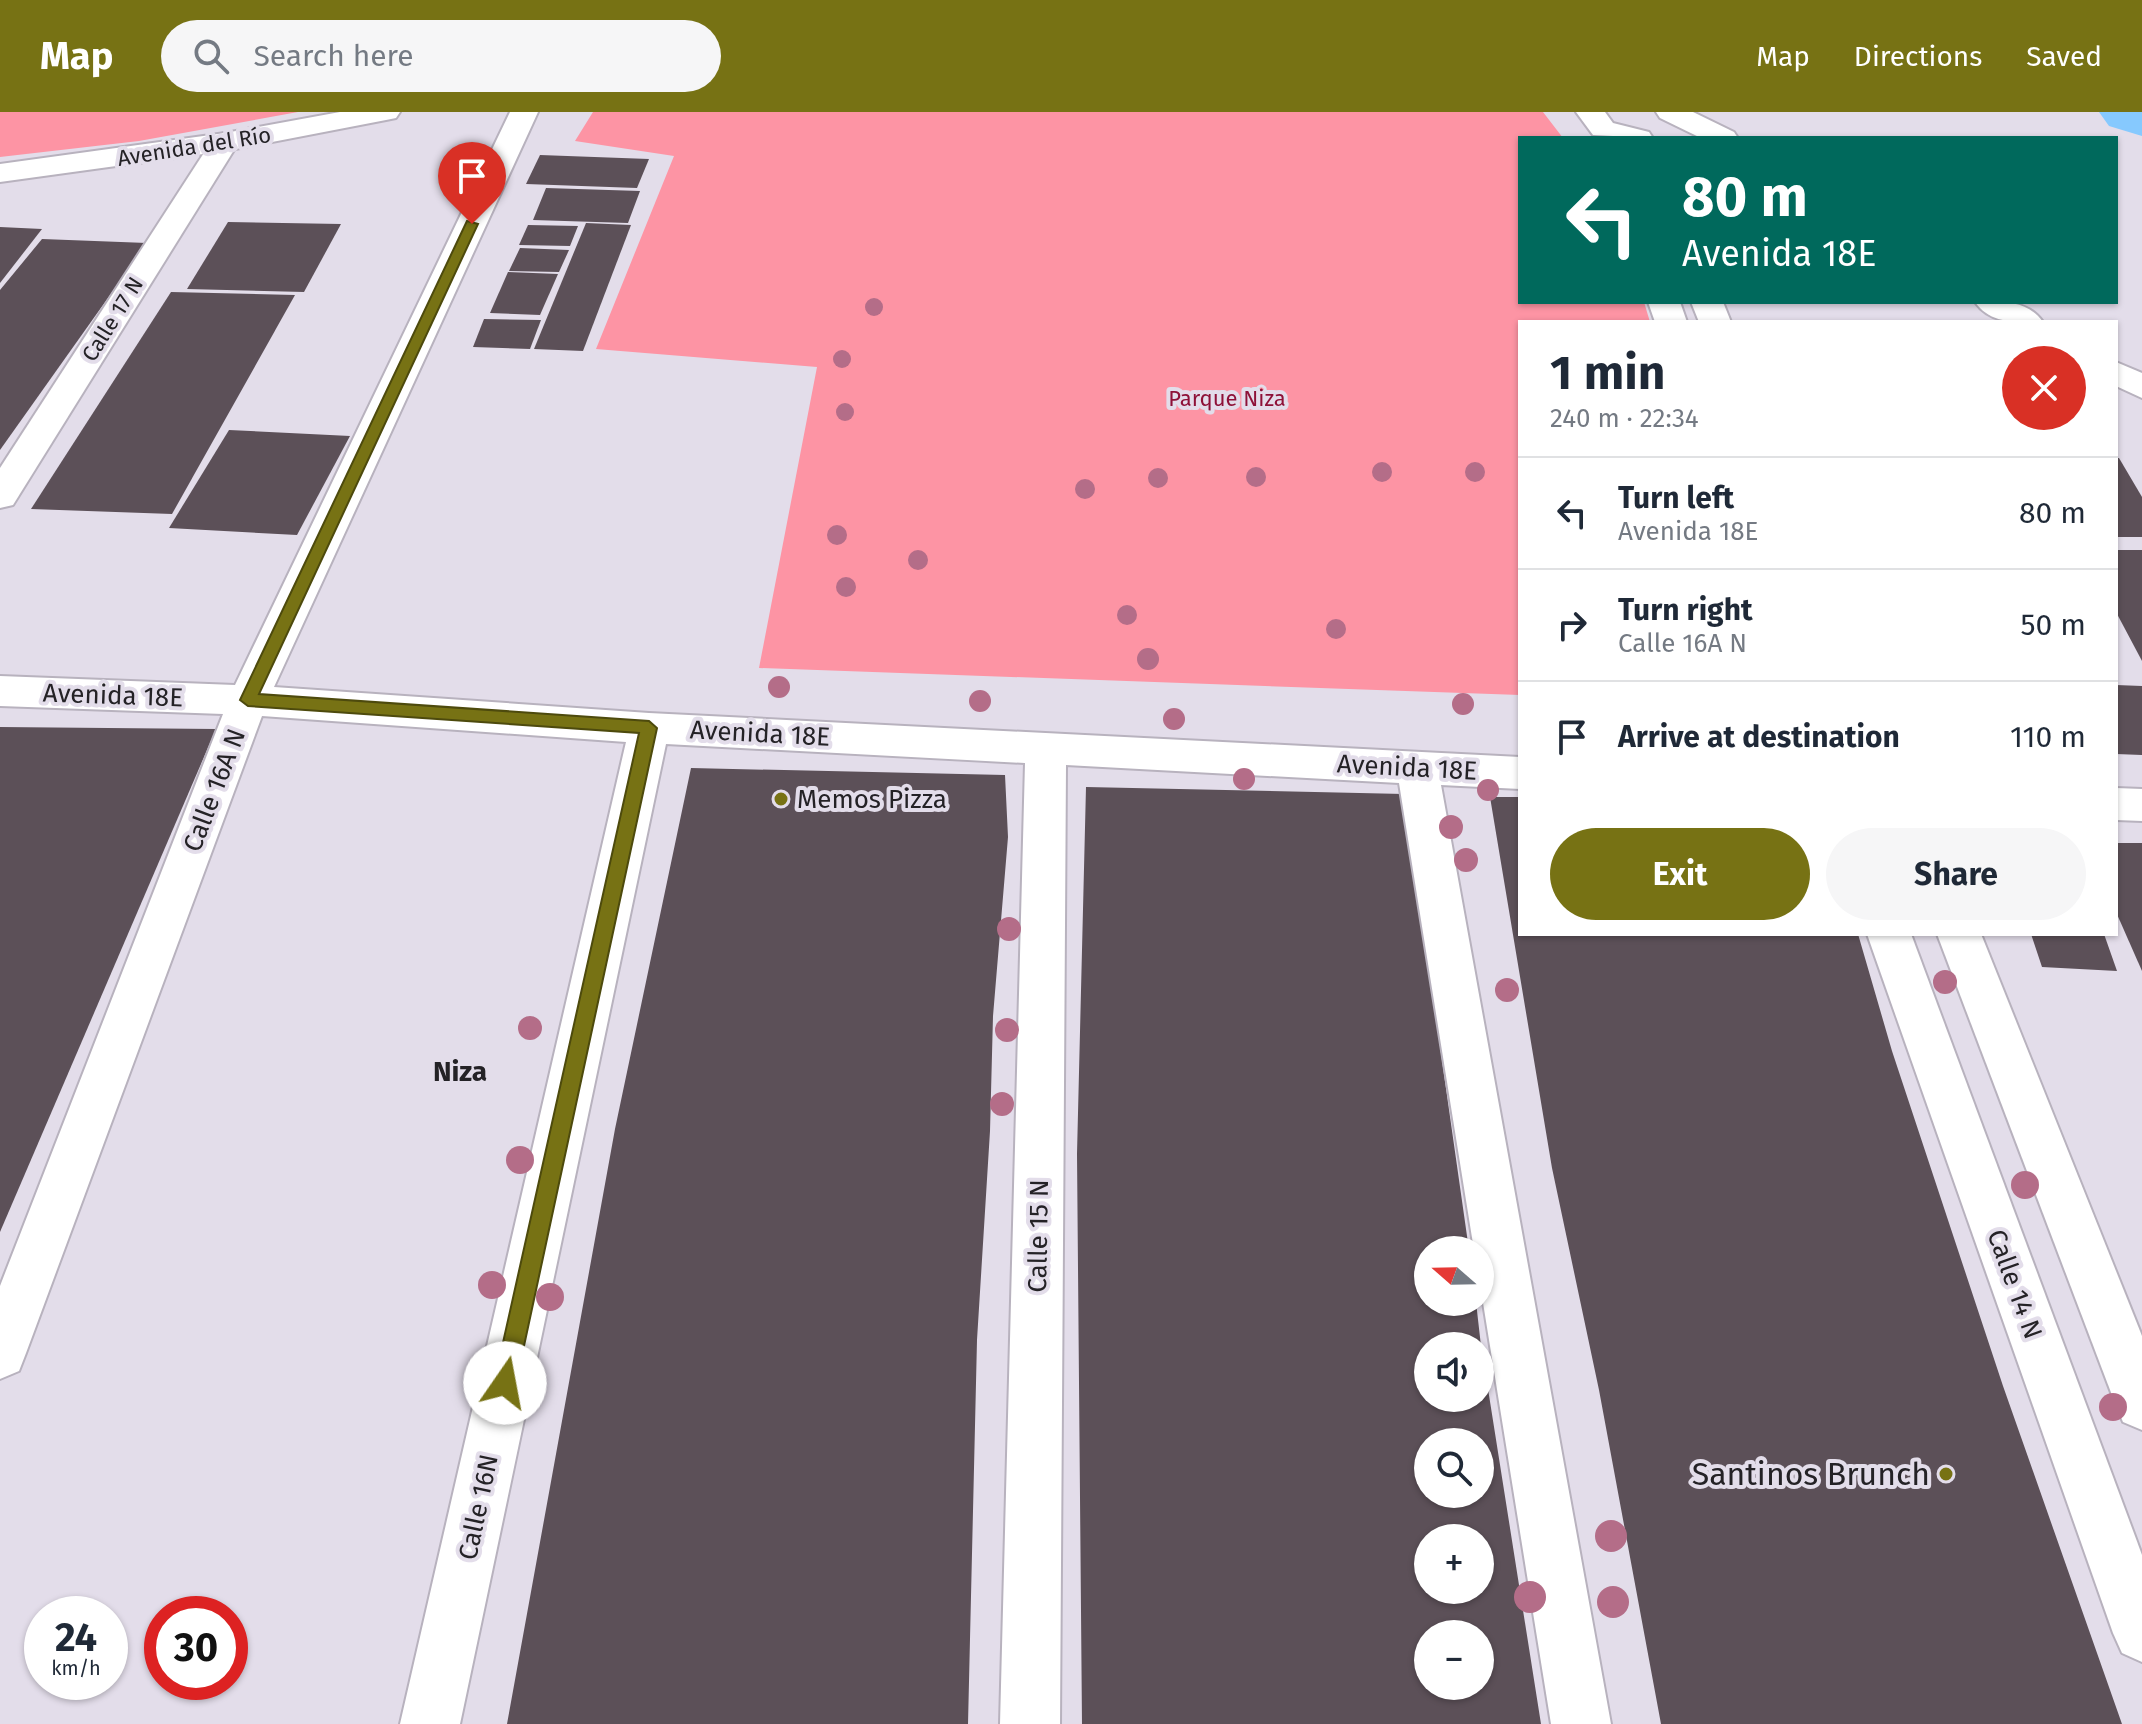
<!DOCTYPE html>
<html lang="en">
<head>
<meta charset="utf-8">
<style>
  :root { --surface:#fff; --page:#f6f6f7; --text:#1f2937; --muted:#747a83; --line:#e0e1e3; --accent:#777214 }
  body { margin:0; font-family:"Fira Sans",sans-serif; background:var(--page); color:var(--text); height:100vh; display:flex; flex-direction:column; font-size:30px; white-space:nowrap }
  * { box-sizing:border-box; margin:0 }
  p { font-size:26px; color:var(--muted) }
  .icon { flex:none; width:44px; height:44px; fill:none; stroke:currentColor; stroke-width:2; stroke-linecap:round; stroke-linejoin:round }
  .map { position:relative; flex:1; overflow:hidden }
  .drawer { position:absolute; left:1518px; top:208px; width:600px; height:616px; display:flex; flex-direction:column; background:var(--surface); border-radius:0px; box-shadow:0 2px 6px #0004 }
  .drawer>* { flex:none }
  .guide { position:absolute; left:1518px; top:24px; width:600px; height:168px; border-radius:0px; box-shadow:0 2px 6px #0004; background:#00695c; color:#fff; overflow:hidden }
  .needle { width:52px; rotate:290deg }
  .controls { position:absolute; left:1414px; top:1124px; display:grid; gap:16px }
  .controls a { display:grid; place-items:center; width:80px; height:80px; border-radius:50%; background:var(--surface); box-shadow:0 2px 6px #0004; font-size:40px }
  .speed { position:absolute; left:24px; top:1484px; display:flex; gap:16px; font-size:40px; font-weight:700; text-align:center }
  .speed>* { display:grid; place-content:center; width:104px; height:104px; border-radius:50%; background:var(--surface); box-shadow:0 2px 6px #0004; line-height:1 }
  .speed small { font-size:20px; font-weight:400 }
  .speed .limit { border:12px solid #d22; background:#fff; color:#111 }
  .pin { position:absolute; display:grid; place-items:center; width:68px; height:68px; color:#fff; margin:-82px -34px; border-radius:50% 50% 50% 0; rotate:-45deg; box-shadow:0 0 8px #0007 }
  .pin .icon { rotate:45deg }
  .me { position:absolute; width:88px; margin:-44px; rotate:12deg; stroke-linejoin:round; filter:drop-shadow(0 0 6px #0008) }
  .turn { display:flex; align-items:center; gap:28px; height:168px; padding:0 32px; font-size:36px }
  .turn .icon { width:104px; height:104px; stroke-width:2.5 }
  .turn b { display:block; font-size:56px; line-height:68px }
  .round { display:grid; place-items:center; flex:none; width:84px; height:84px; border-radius:42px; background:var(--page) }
  .summary { display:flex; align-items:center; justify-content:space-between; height:136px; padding:0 32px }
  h1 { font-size:48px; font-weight:700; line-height:60px }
  .primary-button { display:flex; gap:16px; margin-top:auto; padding:16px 32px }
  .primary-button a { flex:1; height:92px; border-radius:48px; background:var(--accent); color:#fff; font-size:32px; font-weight:700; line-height:92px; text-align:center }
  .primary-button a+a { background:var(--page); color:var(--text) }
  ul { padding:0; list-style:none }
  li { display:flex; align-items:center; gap:24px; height:112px; padding:0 32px; border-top:2px solid var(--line) }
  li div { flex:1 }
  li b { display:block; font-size:30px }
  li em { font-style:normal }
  header { display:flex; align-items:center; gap:48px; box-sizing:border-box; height:112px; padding:0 40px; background:var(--accent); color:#fff }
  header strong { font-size:38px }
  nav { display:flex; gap:44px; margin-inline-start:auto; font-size:28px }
  .search { width:560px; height:72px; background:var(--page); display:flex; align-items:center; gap:20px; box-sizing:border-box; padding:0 28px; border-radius:44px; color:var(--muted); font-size:30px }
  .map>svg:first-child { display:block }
  .green { fill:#fd94a4 }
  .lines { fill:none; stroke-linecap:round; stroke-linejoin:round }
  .river { fill:#86c9fe; fill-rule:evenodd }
  .building { fill:#5c5058; fill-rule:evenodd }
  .minor-casing { stroke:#b8b2be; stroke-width:4 }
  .secondary-casing { stroke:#b8b2be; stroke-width:4 }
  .minor { fill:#fff; fill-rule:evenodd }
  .secondary { fill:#fff; fill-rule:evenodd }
  .tree { fill:#b46d88 }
  .route { fill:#777214; stroke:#4d4a0d; stroke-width:2 }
  .poi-dot { fill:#777214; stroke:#e3ddea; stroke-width:3 }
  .labels { text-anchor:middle; stroke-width:8; stroke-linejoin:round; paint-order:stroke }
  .far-street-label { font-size:22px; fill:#242226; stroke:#e3ddea }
  .far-park-label { font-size:22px; fill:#8e1138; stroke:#e3ddea }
  .street-label { font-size:26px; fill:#242226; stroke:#e3ddea }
  .poi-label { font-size:26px; fill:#242226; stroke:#e3ddea; text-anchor:start }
  .neighbourhood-label { font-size:28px; font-weight:bold; fill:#242226; stroke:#e3ddea }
  .near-poi-label { font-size:32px; fill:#242226; stroke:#e3ddea; text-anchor:end }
</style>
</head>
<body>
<header>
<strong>Map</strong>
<div class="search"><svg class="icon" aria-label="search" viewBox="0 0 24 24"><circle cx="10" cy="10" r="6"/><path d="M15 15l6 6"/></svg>Search here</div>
<nav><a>Map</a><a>Directions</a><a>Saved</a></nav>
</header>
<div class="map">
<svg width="2142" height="1612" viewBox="0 0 2142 1612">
  <rect width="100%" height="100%" fill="#e3ddea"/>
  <!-- green -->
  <g class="green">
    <polygon points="0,0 298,0 139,29 0,45"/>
    <polygon points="593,0 1543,0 1563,26 1520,26 1520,190 1644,190 1650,210 1520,210 1520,583 759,556 817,255 596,237 674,44 575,29"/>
  </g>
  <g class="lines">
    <!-- river -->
    <polygon class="river" points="2099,0 2142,0 2142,24 2109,14"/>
  </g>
  <!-- building -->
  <g class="building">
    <polygon points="540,43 649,47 637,76 526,72"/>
    <polygon points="546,76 640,79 628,111 533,108"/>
    <polygon points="228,110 341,112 304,180 187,177"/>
    <polygon points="586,111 631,113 583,239 534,237"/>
    <polygon points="528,113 578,114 570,134 519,133"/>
    <polygon points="0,115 42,117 0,171"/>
    <polygon points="42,127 147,131 0,338 0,178"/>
    <polygon points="520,136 569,138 559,160 509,159"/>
    <polygon points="508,160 558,162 540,203 490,201"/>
    <polygon points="171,180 295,183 172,402 31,397"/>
    <polygon points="484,207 541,208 530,237 473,235"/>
    <polygon points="229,318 350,324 297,423 169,416"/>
    <polygon points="2116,346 2119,346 2142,385 2142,425 2116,425"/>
    <polygon points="2116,438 2142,438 2142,549 2116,500"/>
    <polygon points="2116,573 2142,574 2142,643 2116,642"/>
    <polygon points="0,615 216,617 0,1120"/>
    <polygon points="691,656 1005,663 1008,725 993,904 990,1019 977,1228 968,1612 507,1612 615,1017"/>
    <path d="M 1086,675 L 1404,682 L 1469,1138 L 1428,1138 L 1428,1190 L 1476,1190 L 1481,1234 L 1428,1234 L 1428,1286 L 1480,1286 L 1482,1239 L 1541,1612 L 1082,1612 L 1077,1042 ZM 1428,1330 L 1480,1330 L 1480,1382 L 1428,1382 ZM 1428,1426 L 1480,1426 L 1480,1478 L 1428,1478 ZM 1428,1522 L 1480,1522 L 1480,1574 L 1428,1574 Z"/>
    <polygon points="1490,685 1520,685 1520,822 1858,822 1892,939 2003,1274 2122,1612 1661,1612 1599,1278 1552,1056"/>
    <polygon points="2116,731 2142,731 2142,859 2116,800"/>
    <polygon points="2031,822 2104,822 2117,859 2042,855"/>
  </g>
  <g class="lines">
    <!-- minor casing -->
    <g class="minor-casing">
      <g id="minor">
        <polygon points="510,0 538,0 274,575 649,601 1520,645 1520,677 1441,673 1611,1612 1551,1612 1480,1172 1480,1138 1474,1138 1399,671 1066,653 1060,1612 1000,1612 1025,651 666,632 460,1612 400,1612 626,630 262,604 26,1241 19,1259 0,1267 0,1174 223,602 0,594 0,564 235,573"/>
        <polygon points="225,21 235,24 239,30 13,393 0,396 0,356 211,30 215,24"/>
        <polygon points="1648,190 1680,190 1687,210 1655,210"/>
        <polygon points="1691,190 1723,190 1731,210 1699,210"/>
        <polygon points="2116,676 2142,677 2142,709 2116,708"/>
        <polygon points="1867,822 1911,822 2142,1443 2142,1550 2122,1541 2113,1521"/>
        <polygon points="1937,822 1981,822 2142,1224 2142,1318 2123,1310 2115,1291"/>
      </g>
    </g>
    <!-- secondary casing -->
    <g class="secondary-casing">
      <g id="secondary">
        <polygon points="340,0 400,0 396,6 386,8 225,39 0,70 0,52 225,21"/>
        <polygon points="1576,0 1605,0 1613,11 1649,20 1653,26 1593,23"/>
        <polygon points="1656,0 1693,0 1734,20 1738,26 1701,26 1660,6"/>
        <path d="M 1975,190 C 2000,190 2027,187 2043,210 C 2018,210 1991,213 1975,190 Z"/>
        <polygon points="2116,250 2142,261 2142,286 2116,274"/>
      </g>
    </g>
    <!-- minor -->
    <use href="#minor" class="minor"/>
    <!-- secondary -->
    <use href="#secondary" class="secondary"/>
  </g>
  <!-- trees -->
  <g class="tree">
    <circle cx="874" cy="195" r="9"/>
    <circle cx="842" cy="247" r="9"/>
    <circle cx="845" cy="300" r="9"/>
    <circle cx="1382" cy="360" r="10"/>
    <circle cx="1475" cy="360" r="10"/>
    <circle cx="1256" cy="365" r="10"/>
    <circle cx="1158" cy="366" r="10"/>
    <circle cx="1085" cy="377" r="10"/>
    <circle cx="837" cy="423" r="10"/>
    <circle cx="918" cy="448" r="10"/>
    <circle cx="846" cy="475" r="10"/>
    <circle cx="1127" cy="503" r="10"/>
    <circle cx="1336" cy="517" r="10"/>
    <circle cx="1148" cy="547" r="11"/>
    <circle cx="779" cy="575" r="11"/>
    <circle cx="980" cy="589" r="11"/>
    <circle cx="1463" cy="592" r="11"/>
    <circle cx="1174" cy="607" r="11"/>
    <circle cx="1244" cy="667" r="11"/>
    <circle cx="1488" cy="678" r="11"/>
    <circle cx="1451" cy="715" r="12"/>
    <circle cx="1466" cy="748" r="12"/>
    <circle cx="1009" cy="817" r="12"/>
    <circle cx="1945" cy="870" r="12"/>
    <circle cx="1507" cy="878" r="12"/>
    <circle cx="530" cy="916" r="12"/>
    <circle cx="1007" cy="918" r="12"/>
    <circle cx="1002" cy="992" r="12"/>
    <circle cx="520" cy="1048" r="14"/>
    <circle cx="2025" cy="1073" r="14"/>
    <circle cx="492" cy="1173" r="14"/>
    <circle cx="550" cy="1185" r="14"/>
    <circle cx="2113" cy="1295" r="14"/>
    <circle cx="1611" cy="1424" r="16"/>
    <circle cx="1530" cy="1485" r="16"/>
    <circle cx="1613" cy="1490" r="16"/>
  </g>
  <!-- route -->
  <polygon class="route" points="467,109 478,112 259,582 649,609 657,616 516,1271 513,1279 505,1282 497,1279 494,1271 639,621 248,594 240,588"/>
  <!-- markers -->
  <g class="poi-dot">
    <circle cx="781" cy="687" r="8"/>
    <circle cx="1946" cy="1362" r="8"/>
  </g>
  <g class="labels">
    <!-- far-street labels -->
    <g class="far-street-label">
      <text transform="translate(194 34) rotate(-9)" y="8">Avenida del Río</text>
      <text transform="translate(112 207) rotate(-58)" y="8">Calle 17 N</text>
    </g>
    <!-- far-park labels -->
    <g class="far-park-label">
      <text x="1227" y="294">Parque Niza</text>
    </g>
    <!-- street labels -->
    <g class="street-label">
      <text transform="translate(113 583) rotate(2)" y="9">Avenida 18E</text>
      <text transform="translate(760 621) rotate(3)" y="9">Avenida 18E</text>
      <text transform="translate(1407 655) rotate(3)" y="9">Avenida 18E</text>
      <text transform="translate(214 678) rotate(-69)" y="9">Calle 16A N</text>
      <text transform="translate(1038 1124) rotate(-89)" y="9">Calle 15 N</text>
      <text transform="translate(2015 1172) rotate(70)" y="9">Calle 14 N</text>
      <text transform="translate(478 1395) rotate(-78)" y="9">Calle 16N</text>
    </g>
    <!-- poi labels -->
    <g class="poi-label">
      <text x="797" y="696">Memos Pizza</text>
    </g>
    <!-- neighbourhood labels -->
    <g class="neighbourhood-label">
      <text x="460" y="969">Niza</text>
    </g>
    <!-- near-poi labels -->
    <g class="near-poi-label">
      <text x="1930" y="1373">Santinos Brunch</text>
    </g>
  </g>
</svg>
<div class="controls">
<a><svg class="needle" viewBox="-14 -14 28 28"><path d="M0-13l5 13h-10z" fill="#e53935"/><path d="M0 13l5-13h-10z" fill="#747a83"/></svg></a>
<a><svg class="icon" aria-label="sound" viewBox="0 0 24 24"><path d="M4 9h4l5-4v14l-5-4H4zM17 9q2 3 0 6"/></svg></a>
<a><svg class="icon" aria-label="search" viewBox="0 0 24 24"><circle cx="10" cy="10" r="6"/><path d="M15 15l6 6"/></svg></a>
<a>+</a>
<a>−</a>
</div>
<div class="speed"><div>24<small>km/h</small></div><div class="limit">30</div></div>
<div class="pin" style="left:472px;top:112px;background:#d93025"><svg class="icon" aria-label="arrive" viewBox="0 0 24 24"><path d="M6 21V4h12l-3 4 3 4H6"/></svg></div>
<svg class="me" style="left:505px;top:1271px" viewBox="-20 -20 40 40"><circle r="19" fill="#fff"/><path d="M0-13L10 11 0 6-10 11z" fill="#777214"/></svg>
<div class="guide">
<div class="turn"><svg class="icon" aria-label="left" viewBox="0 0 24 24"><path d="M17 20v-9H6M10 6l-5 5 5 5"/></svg><div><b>80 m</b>Avenida 18E</div></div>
</div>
<section class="drawer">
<div class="summary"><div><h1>1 min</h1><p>240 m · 22:34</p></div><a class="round" style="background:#d93025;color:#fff"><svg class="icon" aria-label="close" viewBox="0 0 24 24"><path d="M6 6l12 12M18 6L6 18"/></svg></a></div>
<ul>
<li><svg class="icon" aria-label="left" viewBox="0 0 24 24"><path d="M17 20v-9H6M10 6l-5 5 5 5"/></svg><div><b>Turn left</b><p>Avenida 18E</p></div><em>80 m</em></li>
<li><svg class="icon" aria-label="right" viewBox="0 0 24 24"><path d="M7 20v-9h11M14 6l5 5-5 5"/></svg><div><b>Turn right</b><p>Calle 16A N</p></div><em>50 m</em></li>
<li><svg class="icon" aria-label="arrive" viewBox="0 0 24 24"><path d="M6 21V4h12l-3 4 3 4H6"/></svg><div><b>Arrive at destination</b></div><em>110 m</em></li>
</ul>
<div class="primary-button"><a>Exit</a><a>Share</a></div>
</section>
</div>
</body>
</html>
